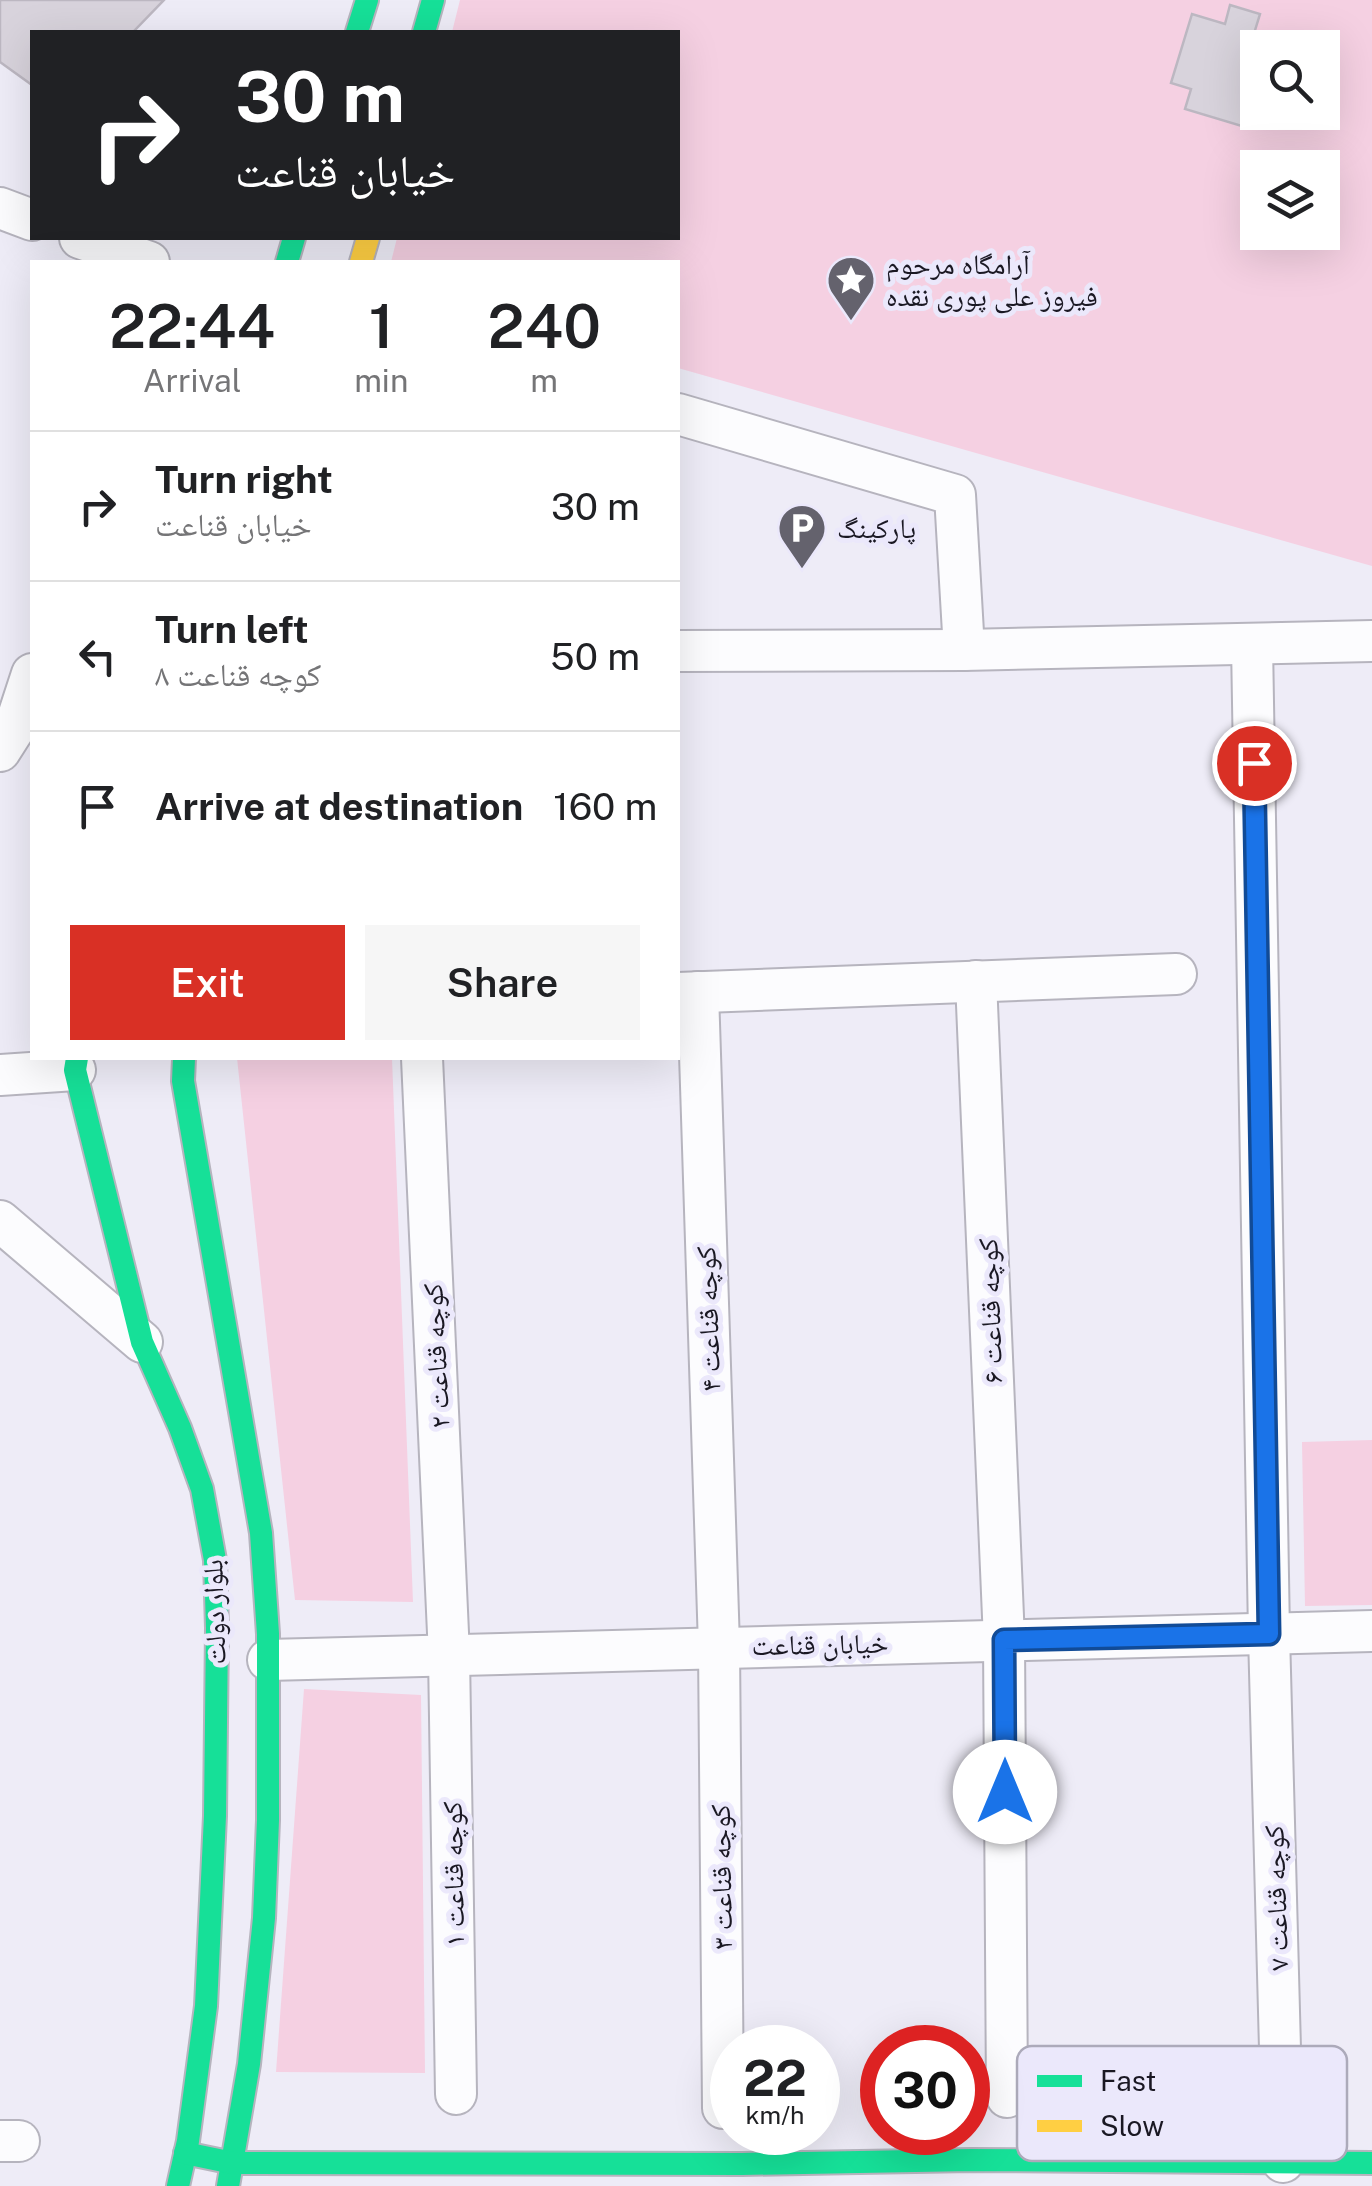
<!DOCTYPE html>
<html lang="en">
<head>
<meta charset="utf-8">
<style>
  :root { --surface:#fff; --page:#f6f6f6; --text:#202124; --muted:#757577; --line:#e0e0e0; --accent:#d93025 }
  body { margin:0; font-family:"Public Sans","Noto Naskh Arabic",sans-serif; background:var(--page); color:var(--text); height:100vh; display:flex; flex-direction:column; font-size:38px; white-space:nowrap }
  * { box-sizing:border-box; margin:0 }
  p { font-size:32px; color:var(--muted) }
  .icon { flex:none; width:55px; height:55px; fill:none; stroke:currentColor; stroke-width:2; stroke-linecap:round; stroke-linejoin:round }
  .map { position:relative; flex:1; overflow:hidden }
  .details { position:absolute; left:30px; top:260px; width:650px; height:800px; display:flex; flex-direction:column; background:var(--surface); border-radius:0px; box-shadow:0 10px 40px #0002 }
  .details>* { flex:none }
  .guide { position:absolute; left:30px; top:30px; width:650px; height:210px; border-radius:0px; box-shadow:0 10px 40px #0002; background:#202124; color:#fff; overflow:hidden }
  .controls { position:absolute; left:1240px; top:30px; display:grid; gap:20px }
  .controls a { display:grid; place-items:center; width:100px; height:100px; border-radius:0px; background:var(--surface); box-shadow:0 10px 40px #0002; font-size:50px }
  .speed { position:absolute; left:710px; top:2025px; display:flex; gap:20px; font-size:50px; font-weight:700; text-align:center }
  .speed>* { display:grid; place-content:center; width:130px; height:130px; border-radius:50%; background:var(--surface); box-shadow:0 10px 40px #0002; line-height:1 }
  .speed small { font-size:25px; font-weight:400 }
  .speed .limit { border:15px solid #d22; background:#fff; color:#111 }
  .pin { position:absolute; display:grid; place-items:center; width:85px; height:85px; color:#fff; margin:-42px; border:5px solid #fff; border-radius:50%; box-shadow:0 2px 10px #0007 }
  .me { position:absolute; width:110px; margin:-55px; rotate:0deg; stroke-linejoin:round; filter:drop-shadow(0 0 8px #0008) }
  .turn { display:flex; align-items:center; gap:35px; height:210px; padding:0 40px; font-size:45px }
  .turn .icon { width:130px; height:130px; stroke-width:2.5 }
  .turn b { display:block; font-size:70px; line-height:85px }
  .eta { display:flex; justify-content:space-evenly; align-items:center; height:170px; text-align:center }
  .eta b { font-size:60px; font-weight:600; line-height:70px }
  .button { display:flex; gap:20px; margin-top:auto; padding:20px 40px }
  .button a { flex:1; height:115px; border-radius:0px; background:var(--accent); color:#fff; font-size:40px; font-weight:600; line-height:115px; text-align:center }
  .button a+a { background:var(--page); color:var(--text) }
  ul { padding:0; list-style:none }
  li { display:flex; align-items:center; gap:30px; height:150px; padding:0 40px; border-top:2px solid var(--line) }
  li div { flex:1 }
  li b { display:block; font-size:38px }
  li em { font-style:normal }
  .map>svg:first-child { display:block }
  .green { fill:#f5d0e2; fill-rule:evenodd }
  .building { fill:#d8d3dc; stroke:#bcb7c1; stroke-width:2.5 }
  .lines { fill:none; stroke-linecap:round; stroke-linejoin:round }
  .street-casing { stroke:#b6b4be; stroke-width:44 }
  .fast-casing { stroke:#b6b4be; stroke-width:26 }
  .slow-casing { stroke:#b6b4be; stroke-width:26 }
  .street { stroke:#fcfcfe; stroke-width:40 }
  .fast { stroke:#16e098; stroke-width:22 }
  .slow { stroke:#ffcf43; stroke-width:22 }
  .route-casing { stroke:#114b97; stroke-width:25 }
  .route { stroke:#1a73e8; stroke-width:18 }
  .labels { text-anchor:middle; stroke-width:10; stroke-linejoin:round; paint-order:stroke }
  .poi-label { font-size:28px; fill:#1a1823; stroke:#ebe8fb; text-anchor:start }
  .street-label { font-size:28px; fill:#1a1823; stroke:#ebe8fb }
  .key { fill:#ebe8fb; stroke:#acaaba; stroke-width:2.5 }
  .key-label { font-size:28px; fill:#1a1823 }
</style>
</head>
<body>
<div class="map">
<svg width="1372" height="2186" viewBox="0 0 1372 2186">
  <rect width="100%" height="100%" fill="#eeecf7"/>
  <!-- green -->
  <g class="green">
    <path d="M 460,0 L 1372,0 L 1372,566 L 678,368 L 678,262 L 391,262 L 397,238 L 678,238 L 678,32 L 452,32 ZM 1258,48 L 1322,48 L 1322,112 L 1258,112 ZM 1258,168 L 1322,168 L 1322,232 L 1258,232 Z"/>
    <polygon points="237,1058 392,1058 413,1602 295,1600"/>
    <polygon points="1372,1440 1372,1605 1305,1606 1302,1442"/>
    <polygon points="304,1689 421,1695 425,2073 276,2072"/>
  </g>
  <!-- building -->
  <g class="building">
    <polygon points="0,0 164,0 133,32 32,32 32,85 0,62"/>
    <polygon points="1230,5 1260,14 1248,53 1258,55 1258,86 1245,127 1185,109 1191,89 1171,83 1192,14 1225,24"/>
  </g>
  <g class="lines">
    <!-- street casing -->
    <g class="street-casing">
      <g id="street">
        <polyline points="0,208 32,220"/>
        <polyline points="80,238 149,262"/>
        <polyline points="678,414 955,495 964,650"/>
        <polyline points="1252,644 1269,1634 1283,2162"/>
        <polyline points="678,651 964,650 1372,641"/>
        <polyline points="0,751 14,729 32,674"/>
        <polyline points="976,981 1004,1640 1007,2097"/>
        <polyline points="698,992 719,1646 723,2108"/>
        <polyline points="678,993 1176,974"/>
        <polyline points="422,1058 449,1655 456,2094"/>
        <polyline points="0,1075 75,1070"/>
        <polyline points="0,1221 142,1342"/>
        <polyline points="268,1660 1372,1631"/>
        <polyline points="0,2141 19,2141"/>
      </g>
    </g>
    <!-- fast casing -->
    <g class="fast-casing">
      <g id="fast">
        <polyline points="357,32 367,0"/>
        <polyline points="424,32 433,0"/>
        <polyline points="287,262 294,238"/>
        <polyline points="77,1058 75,1070 142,1342 180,1428 202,1489 215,1560 217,1628 215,1816 206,2006 188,2141 178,2186"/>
        <polyline points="184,1058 183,1081 261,1533 268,1634 268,1820 264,1918 249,2064 228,2186"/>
        <polyline points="185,2153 233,2163 742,2164 971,2160 1372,2163"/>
      </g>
    </g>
    <!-- slow casing -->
    <g class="slow-casing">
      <polyline id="slow" points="361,262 368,238"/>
    </g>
    <!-- street -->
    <use href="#street" class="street"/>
    <!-- fast -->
    <use href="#fast" class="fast"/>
    <!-- slow -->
    <use href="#slow" class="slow"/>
  </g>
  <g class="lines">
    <!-- route casing -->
    <g class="route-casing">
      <polyline id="route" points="1005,1792 1004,1640 1269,1634 1254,763"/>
    </g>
    <!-- route -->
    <use href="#route" class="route"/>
  </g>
  <!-- icons -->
  <defs>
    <g id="sight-pin" transform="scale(2.5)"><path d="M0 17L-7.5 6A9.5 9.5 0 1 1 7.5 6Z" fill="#64626d" stroke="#ebe8fb"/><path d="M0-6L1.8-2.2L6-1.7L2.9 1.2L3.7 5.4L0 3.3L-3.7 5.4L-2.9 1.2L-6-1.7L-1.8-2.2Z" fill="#fff"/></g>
    <g id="parking-pin" transform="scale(2.5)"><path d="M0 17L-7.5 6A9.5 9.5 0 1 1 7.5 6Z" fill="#64626d" stroke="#ebe8fb"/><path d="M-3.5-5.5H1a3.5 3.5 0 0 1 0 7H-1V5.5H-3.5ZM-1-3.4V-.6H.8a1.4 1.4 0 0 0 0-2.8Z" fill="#fff"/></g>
  </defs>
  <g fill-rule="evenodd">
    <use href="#sight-pin" x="851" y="280"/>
    <use href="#parking-pin" x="802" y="528"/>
  </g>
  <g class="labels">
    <!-- poi labels -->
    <g class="poi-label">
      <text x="886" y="274">آرامگاه مرحوم<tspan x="886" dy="32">فیروز علی پوری نقده</tspan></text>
      <text x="837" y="538">پارکینگ</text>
    </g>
    <!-- street labels -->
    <g class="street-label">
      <text transform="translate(990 1311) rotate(-92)" y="10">کوچه قناعت ۶</text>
      <text transform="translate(708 1319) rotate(-92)" y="10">کوچه قناعت ۴</text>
      <text transform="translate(436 1356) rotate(-93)" y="10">کوچه قناعت ۲</text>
      <text transform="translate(214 1612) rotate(-92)" y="10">بلوار دولت</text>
      <text transform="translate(820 1644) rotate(-1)" y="10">خیابان قناعت</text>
      <text transform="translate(453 1874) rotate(-91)" y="10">کوچه قناعت ۱</text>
      <text transform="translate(721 1877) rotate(-91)" y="10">کوچه قناعت ۳</text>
      <text transform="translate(1276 1898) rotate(-92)" y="10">کوچه قناعت ۷</text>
    </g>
  </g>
  <!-- legend -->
  <rect x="1017" y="2046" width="330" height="115" rx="15" class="key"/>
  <rect x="1037" y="2075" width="45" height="12" fill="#16e098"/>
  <rect x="1037" y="2120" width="45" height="12" fill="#ffcf43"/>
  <g class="key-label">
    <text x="1100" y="2091">Fast</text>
    <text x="1100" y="2136">Slow</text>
  </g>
</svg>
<div class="controls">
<a><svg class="icon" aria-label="search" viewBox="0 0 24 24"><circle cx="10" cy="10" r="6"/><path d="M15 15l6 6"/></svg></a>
<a><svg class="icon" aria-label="layers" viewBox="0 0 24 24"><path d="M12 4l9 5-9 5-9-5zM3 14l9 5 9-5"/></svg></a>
</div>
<div class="speed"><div>22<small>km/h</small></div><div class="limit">30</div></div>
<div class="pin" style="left:1254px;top:763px;background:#d93025"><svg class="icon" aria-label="arrive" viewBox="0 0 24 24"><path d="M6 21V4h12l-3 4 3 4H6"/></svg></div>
<svg class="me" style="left:1005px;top:1792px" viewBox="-20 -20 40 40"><circle r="19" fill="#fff"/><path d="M0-13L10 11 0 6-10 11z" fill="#1a73e8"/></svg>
<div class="guide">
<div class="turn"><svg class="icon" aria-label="right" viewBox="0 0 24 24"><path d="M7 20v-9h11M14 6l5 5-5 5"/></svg><div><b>30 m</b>خیابان قناعت</div></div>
</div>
<section class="details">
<div class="eta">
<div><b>22:44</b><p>Arrival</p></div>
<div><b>1</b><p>min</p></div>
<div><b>240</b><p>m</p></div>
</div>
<ul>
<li><svg class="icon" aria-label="right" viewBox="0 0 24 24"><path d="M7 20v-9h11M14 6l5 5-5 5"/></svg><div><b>Turn right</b><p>خیابان قناعت</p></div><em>30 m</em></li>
<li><svg class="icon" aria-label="left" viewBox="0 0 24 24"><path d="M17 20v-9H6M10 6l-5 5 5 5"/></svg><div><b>Turn left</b><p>کوچه قناعت ۸</p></div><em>50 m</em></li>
<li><svg class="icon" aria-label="arrive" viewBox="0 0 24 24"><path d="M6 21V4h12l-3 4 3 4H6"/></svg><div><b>Arrive at destination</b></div><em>160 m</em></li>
</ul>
<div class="button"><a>Exit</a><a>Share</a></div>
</section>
</div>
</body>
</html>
